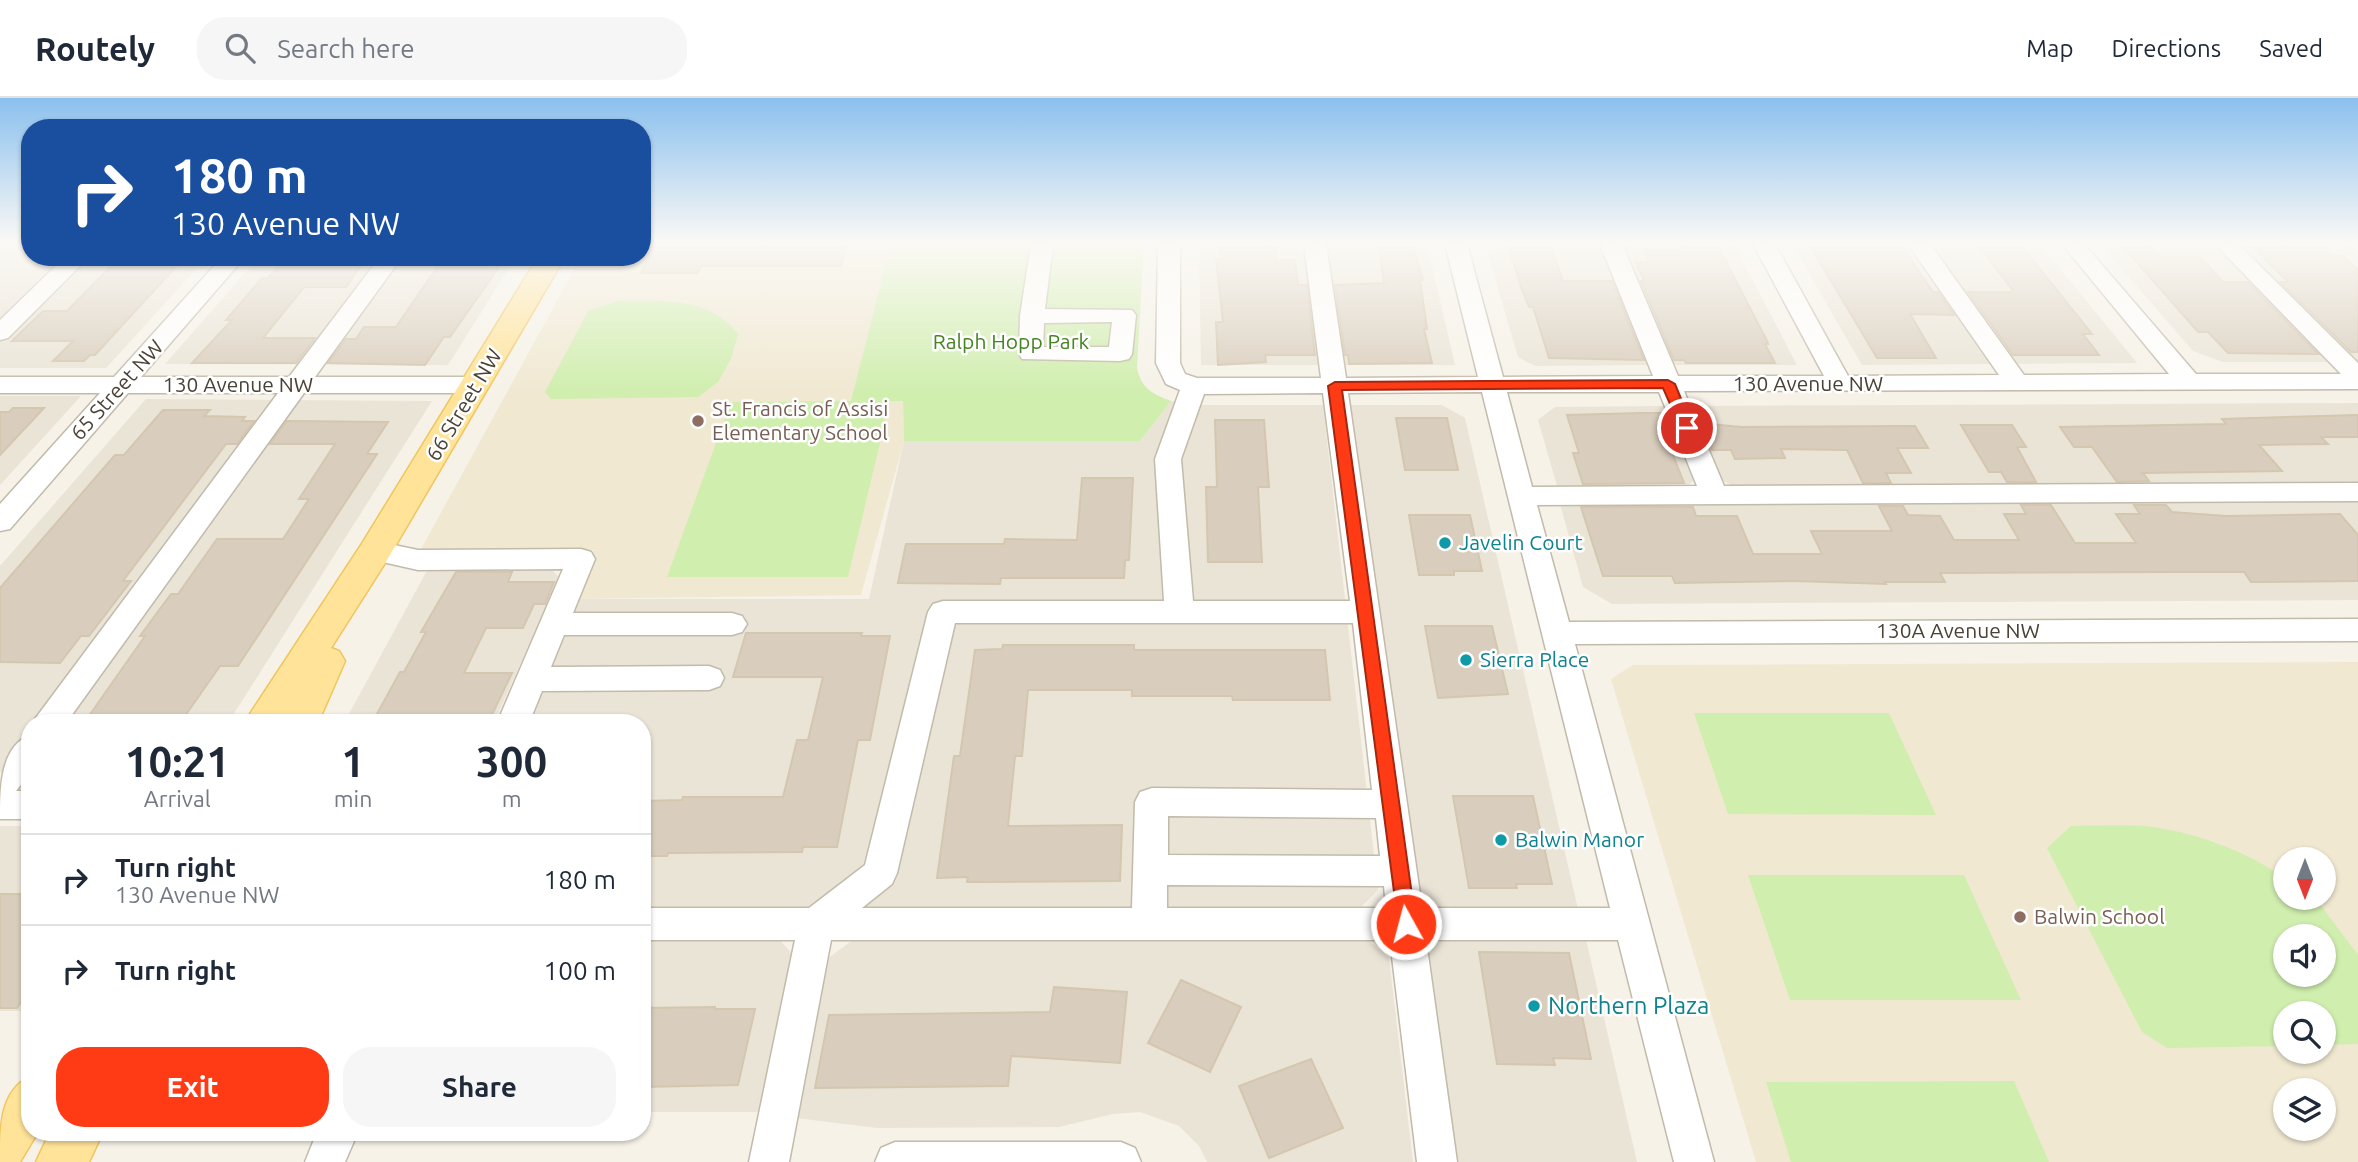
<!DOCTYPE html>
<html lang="en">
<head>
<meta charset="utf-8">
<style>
  :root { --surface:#fff; --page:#f6f6f7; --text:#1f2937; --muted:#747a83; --line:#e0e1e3; --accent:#ff3b16 }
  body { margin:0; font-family:Ubuntu,sans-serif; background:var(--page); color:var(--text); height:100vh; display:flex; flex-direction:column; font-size:26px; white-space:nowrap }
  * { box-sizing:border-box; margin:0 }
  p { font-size:23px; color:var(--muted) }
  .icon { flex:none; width:38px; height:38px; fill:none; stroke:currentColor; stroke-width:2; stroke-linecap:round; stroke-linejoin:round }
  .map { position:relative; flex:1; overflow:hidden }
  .panel { position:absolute; left:21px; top:616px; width:630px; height:427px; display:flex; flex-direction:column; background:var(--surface); border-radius:28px; box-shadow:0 2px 5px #0004 }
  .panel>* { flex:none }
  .banner { position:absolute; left:21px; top:21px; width:630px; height:147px; border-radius:28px; box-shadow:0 2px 5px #0004; background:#1a4fa0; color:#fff; overflow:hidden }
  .needle { width:46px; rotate:180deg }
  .fabs { position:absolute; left:2273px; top:749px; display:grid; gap:14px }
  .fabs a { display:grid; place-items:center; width:63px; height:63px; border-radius:50%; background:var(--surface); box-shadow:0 2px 5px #0004; font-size:35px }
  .pin { position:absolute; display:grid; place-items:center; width:60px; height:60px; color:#fff; margin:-30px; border:4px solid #fff; border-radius:50%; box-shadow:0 2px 7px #0007 }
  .me { position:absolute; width:77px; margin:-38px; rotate:353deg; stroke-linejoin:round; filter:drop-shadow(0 0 5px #0008) }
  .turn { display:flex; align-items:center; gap:24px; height:147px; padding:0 35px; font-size:32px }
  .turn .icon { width:91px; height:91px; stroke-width:2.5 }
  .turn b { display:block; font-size:49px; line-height:60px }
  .eta { display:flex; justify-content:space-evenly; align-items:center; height:119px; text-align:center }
  .eta b { font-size:42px; font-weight:700; line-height:49px }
  .action { display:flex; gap:14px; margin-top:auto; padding:14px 35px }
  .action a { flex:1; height:80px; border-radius:28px; background:var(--accent); color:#fff; font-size:28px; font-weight:700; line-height:80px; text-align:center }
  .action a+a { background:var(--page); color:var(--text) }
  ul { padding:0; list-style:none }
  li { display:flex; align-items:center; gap:21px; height:91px; padding:0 35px; border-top:2px solid var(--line) }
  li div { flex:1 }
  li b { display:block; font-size:26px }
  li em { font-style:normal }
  header { display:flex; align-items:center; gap:42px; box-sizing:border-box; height:98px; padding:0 35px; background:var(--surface); border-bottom:2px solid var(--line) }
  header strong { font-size:33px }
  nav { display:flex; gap:38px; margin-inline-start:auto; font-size:24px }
  .search { width:490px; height:63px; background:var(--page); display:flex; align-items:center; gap:18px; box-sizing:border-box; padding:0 24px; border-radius:28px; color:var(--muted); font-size:26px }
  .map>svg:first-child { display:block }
  .residential { fill:#eae4d6 }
  .education { fill:#f0e8d1; fill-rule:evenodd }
  .green { fill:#d0eeae; fill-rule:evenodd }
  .building { fill:#d9cebd; stroke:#d4c6af; stroke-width:2 }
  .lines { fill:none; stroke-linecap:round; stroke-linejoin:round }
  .minor-casing { stroke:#c2baaa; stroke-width:3 }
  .major-casing { stroke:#f0c55d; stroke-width:3 }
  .minor { fill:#fff; fill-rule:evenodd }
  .major { fill:#ffe398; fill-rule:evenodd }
  .route { fill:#ff3b16; stroke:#a6260e; stroke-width:2 }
  .education-dot { fill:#8d6e63; stroke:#fff; stroke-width:2.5 }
  .culture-dot { fill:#0f9aa8; stroke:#fff; stroke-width:2.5 }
  .labels { text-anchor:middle; stroke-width:5; stroke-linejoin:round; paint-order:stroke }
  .park-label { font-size:21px; fill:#468322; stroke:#fff }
  .street-label { font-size:21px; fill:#4a4236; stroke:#fff }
  .education-label { font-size:21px; fill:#785e54; stroke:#fff; text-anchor:start }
  .culture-label { font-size:21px; fill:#0d838f; stroke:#fff; text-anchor:start }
  .near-culture-label { font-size:24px; fill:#0d838f; stroke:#fff; text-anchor:start }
</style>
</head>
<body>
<header>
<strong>Routely</strong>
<div class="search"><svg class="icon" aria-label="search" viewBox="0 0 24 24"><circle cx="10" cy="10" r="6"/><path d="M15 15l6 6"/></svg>Search here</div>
<nav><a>Map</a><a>Directions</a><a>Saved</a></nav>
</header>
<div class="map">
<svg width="2358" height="1064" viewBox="0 0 2358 1064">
  <rect width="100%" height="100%" fill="#f6f2e8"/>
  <!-- residential -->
  <g class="residential">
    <polygon points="0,146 30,146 30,159 207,159 106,270 0,270"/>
    <polygon points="1199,146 1306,146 1320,267 1201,267"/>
    <polygon points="1324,146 1427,146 1455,267 1340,267"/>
    <polygon points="1485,146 1600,146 1649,267 1535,268 1518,259"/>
    <polygon points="1618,146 1734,146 1797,267 1669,267"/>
    <polygon points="1792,146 1907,146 1990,266 1862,267"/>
    <polygon points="1925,146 2040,146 2137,265 2009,266"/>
    <polygon points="2100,146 2215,146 2331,264 2223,264 2193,253"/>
    <polygon points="2233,146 2348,146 2358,155 2358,264 2350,264"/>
    <polygon points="259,159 516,159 448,267 165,266"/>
    <polygon points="0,298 81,298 0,387"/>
    <polygon points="146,301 432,303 228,625 30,625 30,675 0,674 0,468"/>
    <polygon points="1171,303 1199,307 1323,307 1378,792 1359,811 642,813 642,625 520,625 573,501 869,501 904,343 1140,343"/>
    <polygon points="2358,305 2358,387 1737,390 1716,379 1686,308"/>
    <polygon points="1343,307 1442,307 1465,320 1578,811 1431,811 1407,792"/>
    <polygon points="1667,308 1696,380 1684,391 1558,391 1538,322 1555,309"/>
    <polygon points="2358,402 2358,502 1612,506 1583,489 1560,406"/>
    <polygon points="430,467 547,467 559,479 494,625 344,625"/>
    <rect x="0" y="728" width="30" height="185"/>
    <polygon points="1585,837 1637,1064 1443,1064 1416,858 1435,838"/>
    <polygon points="642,839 777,839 795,859 761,1014 642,1014"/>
    <polygon points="1365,840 1389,860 1413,1064 1207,1064 1199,1048 1179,1028 1140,1014 1113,1016 1059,1029 877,1030 796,1020 827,861 854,841"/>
  </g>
  <!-- education -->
  <g class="education">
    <polygon points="642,146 891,146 852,303 903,303 904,343 861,497 573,501 594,452 420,453 581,159 642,159"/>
    <path d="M 2358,564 L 2358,1064 L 1756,1064 L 1611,581 L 1633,567 ZM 2286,761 L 2324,761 L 2324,800 L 2286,800 ZM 2286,838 L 2324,838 L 2324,877 L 2286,877 ZM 2286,915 L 2324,915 L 2324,954 L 2286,954 ZM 2286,992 L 2324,992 L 2324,1031 L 2286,1031 Z"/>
  </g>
  <!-- green -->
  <g class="green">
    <path d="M 891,146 L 1144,146 L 1137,270 C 1142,291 1151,295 1171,303 L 1140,343 L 904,343 L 903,303 L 890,303 L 848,479 L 667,479 L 731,304 L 851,303 Z"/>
    <path d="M 618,203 C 661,203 709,198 738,236 L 731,261 L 718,284 L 698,299 L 551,301 L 545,294 L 588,213 Z"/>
    <polygon points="1694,615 1889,615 1936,717 1728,716"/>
    <path d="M 2071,728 C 2098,728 2127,726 2153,729 C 2200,736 2247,754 2285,780 L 2286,800 L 2316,801 L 2358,857 L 2358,946 L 2324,947 L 2324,915 L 2286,915 L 2285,948 L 2167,950 L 2142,934 L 2047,750 ZM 2324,838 L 2324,877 L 2286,877 L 2286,838 Z"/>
    <polygon points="1748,777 1964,777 2021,902 1790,902"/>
    <polygon points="2014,983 2049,1064 1791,1064 1766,984"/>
  </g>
  <!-- building -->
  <g class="building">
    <polygon points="655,146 848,146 841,168 701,168 698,175 641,175"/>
    <polygon points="1220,146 1275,146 1276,162 1295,162 1298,187 1307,187 1315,257 1265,257 1266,264 1218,267 1216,224 1223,224 1216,161 1221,161"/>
    <polygon points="1378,146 1412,146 1423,182 1420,182 1427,231 1424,231 1432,265 1349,266 1348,257 1345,257 1335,187 1384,185"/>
    <polygon points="1679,146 1717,146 1767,243 1768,246 1765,246 1775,265 1686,265 1684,262 1674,262 1641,183 1644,183 1636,164 1649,164 1644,152 1682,152"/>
    <polygon points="1809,146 1841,146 1850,150 1903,150 1933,194 1938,194 1954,217 1910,216 1936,260 1877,260"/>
    <polygon points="1977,146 2020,146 2092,236 2083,236 2099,257 2013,257 1968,194 2014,194"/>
    <polygon points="2121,146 2148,146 2161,159 2200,159 2223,184 2248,184 2318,256 2228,255 2208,234 2198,234"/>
    <polygon points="2250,146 2319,146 2332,158 2343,158 2358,172 2358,254 2351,254 2280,184 2288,184"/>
    <polygon points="1551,149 1563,183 1612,183 1644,262 1549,260 1533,209 1529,209 1522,192 1509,150"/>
    <polygon points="120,159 185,159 95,257 90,257 84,263 53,263 73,243 12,243 43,213 67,213"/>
    <polygon points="286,159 367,159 346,189 304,189 263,240 315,240 296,265 192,265 232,222 226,222 262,180 268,180"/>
    <polygon points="444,159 506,159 450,239 444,239 425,267 328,265 346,241 356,241 364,229 396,229"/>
    <polygon points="13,310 44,310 0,357 0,314 9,314"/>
    <polygon points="163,312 210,312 204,318 245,319 242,323 254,323 237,346 226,346 123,483 131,483 89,538 81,538 60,565 0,564 0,490 115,357 124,357"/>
    <polygon points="1642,315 1665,315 1680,352 1671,352 1684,385 1583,386 1573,355 1579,355 1567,317"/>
    <polygon points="2358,317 2358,339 2321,339 2328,346 2259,347 2282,373 2143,375 2149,383 2117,384 2092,349 2074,349 2060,329 2226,326 2222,321"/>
    <polygon points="1396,320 1447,320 1458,372 1405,372"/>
    <polygon points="1215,322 1264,322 1269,389 1258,389 1262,464 1208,464 1206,389 1217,389"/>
    <polygon points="287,323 388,324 367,356 377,356 238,568 220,568 180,625 84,625 145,538 140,538 171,496 178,496 217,441 283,441 309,401 299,401 335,346 270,346"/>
    <polygon points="1700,325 1741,329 1915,328 1928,350 1897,350 1911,375 1886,375 1891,385 1863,385 1847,352 1781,351 1785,360 1735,361 1731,352 1712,352"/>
    <polygon points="1961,327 2012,327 2026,349 2017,349 2036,384 2007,384 2001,374 1989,374"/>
    <polygon points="1082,380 1133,380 1129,462 1125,462 1124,480 1001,480 1000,486 898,485 906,446 1004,446 1005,441 1077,442"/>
    <polygon points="2021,407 2051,407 2075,445 2136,445 2116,416 2140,416 2134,407 2166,407 2172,414 2226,418 2340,416 2358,437 2358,483 2251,484 2244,474 2176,474 1940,475 1945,484 1885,484 1886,486 1795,483 1675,485 1672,478 1603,478 1581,409 1693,409 1696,418 1737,418 1753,456 1822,456 1811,433 1892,433 1879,408 1903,408 1908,417 1940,418 1954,442 2019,442 2004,416 2026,416"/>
    <polygon points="1409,417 1470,417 1482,473 1454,473 1454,477 1419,477"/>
    <polygon points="456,474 512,474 508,484 554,484 545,506 534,506 523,530 486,530 464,575 512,575 488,625 372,625 400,574 404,574 426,534 421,534"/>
    <polygon points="1425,528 1492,528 1508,596 1438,600"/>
    <polygon points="746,535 862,535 861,538 890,538 870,642 858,642 837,749 803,749 802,754 668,755 667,758 642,758 642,703 682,702 683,699 783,699 797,642 808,642 823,579 733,579"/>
    <polygon points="1003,547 1134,547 1134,552 1325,552 1330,602 1233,602 1232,598 1132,598 1132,592 1028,592 1022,658 1015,658 1008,728 1122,727 1120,783 967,784 968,779 937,780 954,658 960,658 975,552 1002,551"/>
    <polygon points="1453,698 1533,698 1552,786 1516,786 1517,790 1469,790"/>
    <polygon points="0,796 30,796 30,890 17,910 0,910"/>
    <polygon points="1479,854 1569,855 1591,961 1553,960 1555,967 1497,966"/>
    <polygon points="1181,882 1241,909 1210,974 1148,945"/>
    <polygon points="1054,889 1127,894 1120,965 1011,958 1008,988 815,990 829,917 1050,914"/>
    <polygon points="715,909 715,911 755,911 738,987 642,989 642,910"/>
    <polygon points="1311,961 1343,1030 1269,1060 1239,988"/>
  </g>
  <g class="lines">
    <!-- minor casing -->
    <g class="minor-casing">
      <g id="minor">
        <path d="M 1031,146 L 1053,146 L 1045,211 L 1132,212 L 1136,217 L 1132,256 L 1129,261 L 1120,263 L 1022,261 L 1019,256 L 1020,218 ZM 1112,224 L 1109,249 L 1043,249 L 1044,225 Z"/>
        <path d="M 1158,146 L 1180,146 L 1180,265 L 1185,276 L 1197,280 L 1321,280 L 1304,146 L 1326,146 L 1346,280 L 1478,279 L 1445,146 L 1467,146 L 1503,279 L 1653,278 L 1600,146 L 1622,146 L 1678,278 L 1824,278 L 1753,146 L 1775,146 L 1848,278 L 1999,277 L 1908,146 L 1930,146 L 2024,277 L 2169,276 L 2062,146 L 2084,146 L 2196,276 L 2341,276 L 2215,146 L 2238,146 L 2358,265 L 2358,291 L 1684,293 L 1724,388 L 2358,385 L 2358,403 L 1537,407 L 1569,524 L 2358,521 L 2358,543 L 1575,546 L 1714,1064 L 1674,1064 L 1618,842 L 1426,842 L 1457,1064 L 1417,1064 L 1390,842 L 831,842 L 789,1064 L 749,1064 L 795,842 L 642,842 L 642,810 L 809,810 L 865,767 L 928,514 L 933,506 L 943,503 L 1164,503 L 1155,361 L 1180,292 L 1166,286 L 1156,265 ZM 1482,294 L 1610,810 L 1422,810 L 1348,295 ZM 1507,294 L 1659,294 L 1697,388 L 1532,389 ZM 1323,295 L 1350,503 L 1193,503 L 1181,361 L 1204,296 ZM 955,525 L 1353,525 L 1372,692 L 1152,690 L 1140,694 L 1135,704 L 1132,810 L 862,810 L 892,786 L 897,775 ZM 1168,718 L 1376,720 L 1380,758 L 1168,757 ZM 1167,787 L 1384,788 L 1386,810 L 1167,810 Z"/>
        <polygon points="65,159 89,159 8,240 0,242 0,222"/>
        <polygon points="222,159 245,159 141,279 289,279 380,159 402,159 315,279 477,279 486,282 489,287 486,292 477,295 304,295 66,625 32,625 278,295 128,295 10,431 0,433 0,406 100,295 0,295 0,279 114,279"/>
        <polygon points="375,443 418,452 581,451 591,454 595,461 573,515 732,515 742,518 747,526 742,534 732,537 564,537 551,569 709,568 720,572 724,580 720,588 709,592 542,593 529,625 497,625 563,471 418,472 365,460 361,453 365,446"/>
        <path d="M 30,637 L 30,675 L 16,693 L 30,693 L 30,721 L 0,721 C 0,690 0,649 30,637 Z"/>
        <polygon points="317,1034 358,1034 345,1064 305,1064"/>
        <polygon points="895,1044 1121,1044 1135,1050 1141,1064 875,1064 881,1050"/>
      </g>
    </g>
    <!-- major casing -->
    <g class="major-casing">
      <g id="major">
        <polygon points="538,159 565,159 387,462 331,550 339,553 345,563 318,625 244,625 363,444"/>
        <path d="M 30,978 L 30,1034 L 38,1034 L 20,1064 L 0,1064 C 0,1027 0,994 30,978 Z"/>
        <polygon points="50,1034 103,1034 89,1064 36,1064"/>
      </g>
    </g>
    <!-- minor -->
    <use href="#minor" class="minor"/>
    <!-- major -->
    <use href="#major" class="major"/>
  </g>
  <!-- sky -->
  <linearGradient id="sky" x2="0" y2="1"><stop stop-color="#8bc0ee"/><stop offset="0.49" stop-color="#fbf9f5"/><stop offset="1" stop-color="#fbf9f5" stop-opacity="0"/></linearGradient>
  <rect width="2358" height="295" fill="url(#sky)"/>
  <!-- route -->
  <polygon class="route" points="1668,282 1675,286 1693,330 1691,333 1682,333 1663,290 1342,292 1416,826 1413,832 1406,835 1399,832 1328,288 1335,284"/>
  <!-- markers -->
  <g class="education-dot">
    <circle cx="698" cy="323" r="7"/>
    <circle cx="2020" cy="819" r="7"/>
  </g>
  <g class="culture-dot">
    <circle cx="1445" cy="445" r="7"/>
    <circle cx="1466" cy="562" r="7"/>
    <circle cx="1501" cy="742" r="7"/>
    <circle cx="1534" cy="908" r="7"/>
  </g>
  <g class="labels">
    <!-- park labels -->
    <g class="park-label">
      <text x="1011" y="251">Ralph Hopp Park</text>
    </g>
    <!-- street labels -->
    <g class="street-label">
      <text x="1808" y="293">130 Avenue NW</text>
      <text x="238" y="294">130 Avenue NW</text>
      <text transform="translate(117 292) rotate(-48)" y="7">65 Street NW</text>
      <text transform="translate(464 307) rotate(-59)" y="7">66 Street NW</text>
      <text x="1958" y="540">130A Avenue NW</text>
    </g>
    <!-- education labels -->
    <g class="education-label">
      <text x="712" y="318">St. Francis of Assisi<tspan x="712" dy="24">Elementary School</tspan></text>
      <text x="2034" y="826">Balwin School</text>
    </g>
    <!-- culture labels -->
    <g class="culture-label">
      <text x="1459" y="452">Javelin Court</text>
      <text x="1480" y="569">Sierra Place</text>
      <text x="1515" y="749">Balwin Manor</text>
    </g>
    <!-- near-culture labels -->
    <g class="near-culture-label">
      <text x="1548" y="916">Northern Plaza</text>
    </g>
  </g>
</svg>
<div class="fabs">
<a><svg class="needle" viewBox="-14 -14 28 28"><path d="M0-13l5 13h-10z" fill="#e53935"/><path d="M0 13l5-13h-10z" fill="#747a83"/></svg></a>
<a><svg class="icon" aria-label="sound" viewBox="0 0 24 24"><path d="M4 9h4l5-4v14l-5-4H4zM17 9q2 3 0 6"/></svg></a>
<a><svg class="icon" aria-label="search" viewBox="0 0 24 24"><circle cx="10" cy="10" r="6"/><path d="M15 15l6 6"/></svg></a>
<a><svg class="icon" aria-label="layers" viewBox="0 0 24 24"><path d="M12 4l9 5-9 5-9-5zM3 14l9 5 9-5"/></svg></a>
</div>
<div class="pin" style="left:1687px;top:330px;background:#d93025"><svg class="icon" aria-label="arrive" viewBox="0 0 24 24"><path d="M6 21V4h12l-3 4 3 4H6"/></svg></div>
<svg class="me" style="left:1406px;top:826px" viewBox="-20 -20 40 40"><circle r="17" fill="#ff3b16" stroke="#fff" stroke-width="3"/><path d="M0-11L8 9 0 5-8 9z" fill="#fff"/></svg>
<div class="banner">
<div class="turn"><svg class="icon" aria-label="right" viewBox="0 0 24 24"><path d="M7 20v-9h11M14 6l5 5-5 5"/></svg><div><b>180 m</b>130 Avenue NW</div></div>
</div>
<section class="panel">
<div class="eta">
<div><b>10:21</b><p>Arrival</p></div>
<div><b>1</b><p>min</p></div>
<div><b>300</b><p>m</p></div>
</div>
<ul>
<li><svg class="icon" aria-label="right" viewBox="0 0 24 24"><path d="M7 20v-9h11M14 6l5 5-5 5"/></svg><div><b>Turn right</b><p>130 Avenue NW</p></div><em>180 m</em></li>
<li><svg class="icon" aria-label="right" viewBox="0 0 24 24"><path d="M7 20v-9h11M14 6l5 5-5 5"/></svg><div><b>Turn right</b></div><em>100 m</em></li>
</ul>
<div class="action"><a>Exit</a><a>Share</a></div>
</section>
</div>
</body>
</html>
